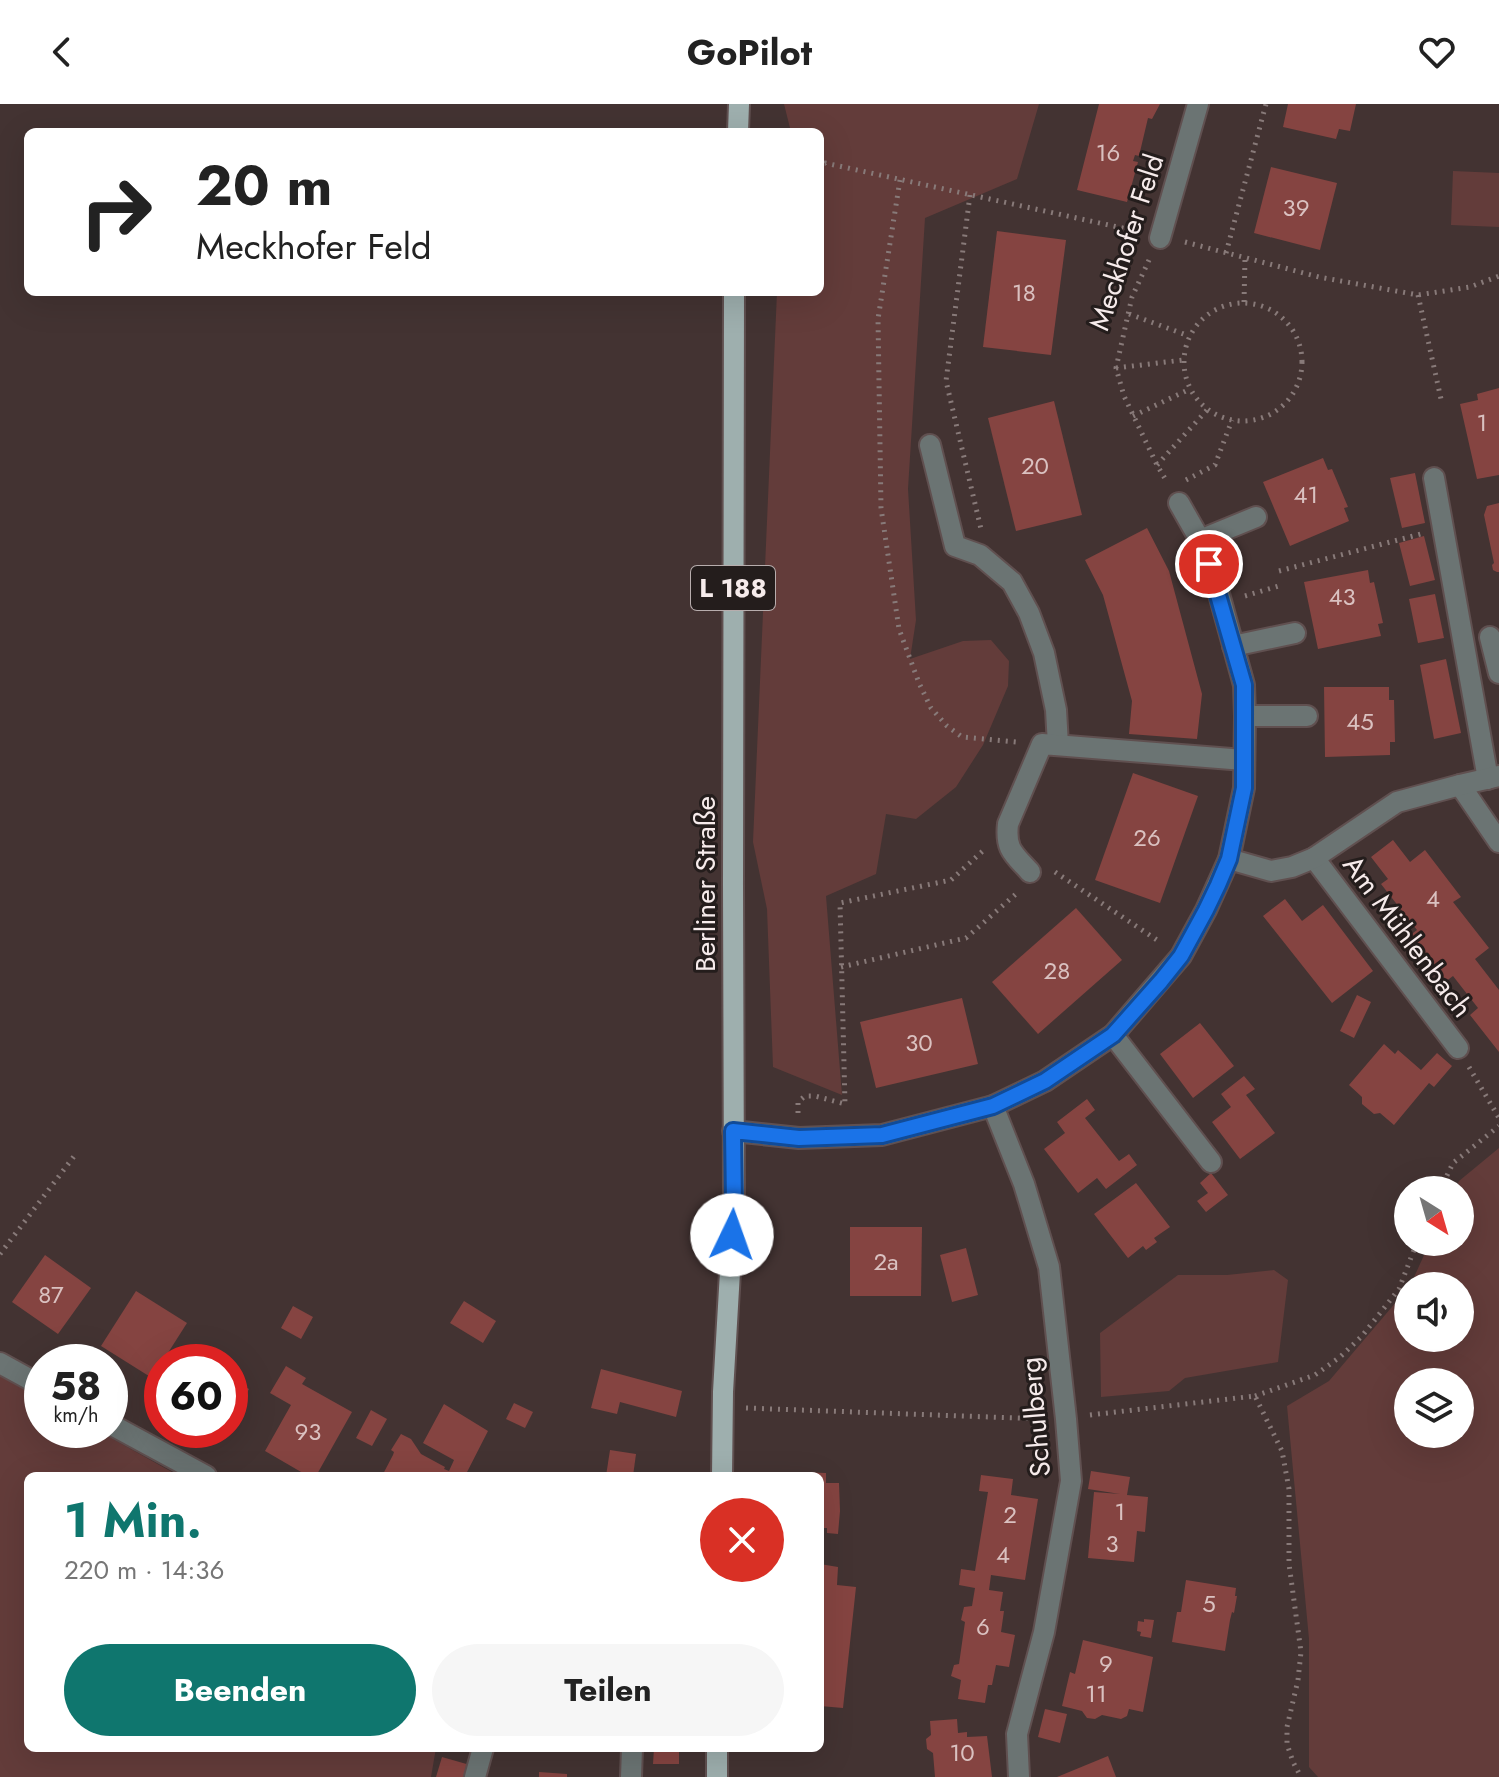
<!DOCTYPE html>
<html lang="de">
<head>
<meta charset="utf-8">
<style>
  :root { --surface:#fff; --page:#f6f6f6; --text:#222; --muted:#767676; --accent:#0f766e }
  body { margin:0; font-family:Jost,sans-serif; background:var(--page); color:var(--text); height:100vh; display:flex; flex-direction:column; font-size:30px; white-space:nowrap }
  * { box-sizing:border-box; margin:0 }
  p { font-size:26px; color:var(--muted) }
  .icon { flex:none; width:44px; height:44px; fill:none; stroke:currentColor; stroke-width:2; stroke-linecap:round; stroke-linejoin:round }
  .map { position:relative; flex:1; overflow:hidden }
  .panel { position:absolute; left:24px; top:1368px; width:800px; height:280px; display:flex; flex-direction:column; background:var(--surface); border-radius:12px; box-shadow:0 8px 32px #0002 }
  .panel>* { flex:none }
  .top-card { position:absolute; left:24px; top:24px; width:800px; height:168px; border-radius:12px; box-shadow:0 8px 32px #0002; background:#fff; color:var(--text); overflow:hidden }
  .needle { width:52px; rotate:143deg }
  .fabs { position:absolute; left:1394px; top:1072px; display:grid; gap:16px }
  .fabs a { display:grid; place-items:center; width:80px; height:80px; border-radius:50%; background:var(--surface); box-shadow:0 8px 32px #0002; font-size:40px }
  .speed { position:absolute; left:24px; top:1240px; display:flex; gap:16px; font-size:40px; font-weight:700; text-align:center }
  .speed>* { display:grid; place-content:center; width:104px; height:104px; border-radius:50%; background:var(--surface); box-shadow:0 8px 32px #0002; line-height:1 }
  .speed small { font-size:20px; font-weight:400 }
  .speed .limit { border:12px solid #d22; background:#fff; color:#111 }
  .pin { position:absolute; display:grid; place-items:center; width:68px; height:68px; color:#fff; margin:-34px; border:4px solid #fff; border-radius:50%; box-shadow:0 2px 8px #0007 }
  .me { position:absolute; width:88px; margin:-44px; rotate:3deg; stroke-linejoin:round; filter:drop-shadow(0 0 6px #0008) }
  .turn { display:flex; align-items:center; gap:28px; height:168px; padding:0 40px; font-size:36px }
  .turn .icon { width:104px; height:104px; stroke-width:2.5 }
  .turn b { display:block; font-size:56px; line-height:68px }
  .round { display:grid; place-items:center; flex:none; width:84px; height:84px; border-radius:42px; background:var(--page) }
  .head { display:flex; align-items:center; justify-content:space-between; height:136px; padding:0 40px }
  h1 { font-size:48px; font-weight:700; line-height:60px; color:var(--accent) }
  .cta { display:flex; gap:16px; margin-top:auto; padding:16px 40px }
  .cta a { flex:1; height:92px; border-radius:48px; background:var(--accent); color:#fff; font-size:32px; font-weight:700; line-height:92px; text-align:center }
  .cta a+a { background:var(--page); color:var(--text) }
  header { display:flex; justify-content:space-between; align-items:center; height:104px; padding:0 40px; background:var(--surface); font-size:36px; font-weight:700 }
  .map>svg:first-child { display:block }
  .green { fill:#633c3a; fill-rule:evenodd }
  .building { fill:#854441 }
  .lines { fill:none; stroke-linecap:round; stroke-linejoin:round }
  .minor-casing { stroke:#605050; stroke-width:24 }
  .major-casing { stroke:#605050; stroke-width:24 }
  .path { stroke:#887a79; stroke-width:5; stroke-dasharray:2 6; stroke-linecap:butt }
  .minor { stroke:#6b7473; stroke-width:20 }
  .major { stroke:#9eafae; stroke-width:20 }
  .route-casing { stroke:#114b97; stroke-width:20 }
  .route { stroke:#1a73e8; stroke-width:14 }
  .labels { text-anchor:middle; stroke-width:6; stroke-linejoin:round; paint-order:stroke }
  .number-label { font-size:24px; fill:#dac1c0 }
  .shield { fill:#241d1c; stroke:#b7adad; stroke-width:2 }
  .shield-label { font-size:26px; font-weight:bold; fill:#f6ebeb }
  .street-label { font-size:28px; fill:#f6ebeb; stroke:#241d1c }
</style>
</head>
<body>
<header><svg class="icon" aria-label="back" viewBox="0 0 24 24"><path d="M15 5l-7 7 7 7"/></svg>GoPilot<svg class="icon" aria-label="heart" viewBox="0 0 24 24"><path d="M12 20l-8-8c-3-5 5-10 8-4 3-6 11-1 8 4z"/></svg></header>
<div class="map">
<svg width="1499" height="1673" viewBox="0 0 1499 1673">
  <rect width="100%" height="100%" fill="#433332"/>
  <!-- green -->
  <g class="green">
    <polygon points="784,0 1039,0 1017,75 925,114 908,385 916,516 910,555 963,537 991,536 1009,557 1008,582 983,641 956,683 916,715 886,710 876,770 826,792 842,991 773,963 767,805 753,738 777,188 820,188 820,28 791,28"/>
    <polygon points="1453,67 1499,69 1499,123 1451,121"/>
    <path d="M 1499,1044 L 1499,1673 L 1318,1673 L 1309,1663 L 1309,1535 L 1287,1302 L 1329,1277 L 1408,1184 L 1408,1234 L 1460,1234 L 1460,1182 L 1410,1182 L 1430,1138 L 1460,1138 L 1460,1086 L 1455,1086 L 1459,1077 ZM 1408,1278 L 1460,1278 L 1460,1330 L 1408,1330 Z"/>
    <polygon points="1274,1166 1288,1176 1278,1258 1185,1274 1169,1287 1101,1293 1100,1229 1178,1171 1227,1171"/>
    <polygon points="0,1272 42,1295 42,1326 97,1326 179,1372 28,1372 28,1644 436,1644 431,1673 0,1673"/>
  </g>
  <!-- building -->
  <g class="building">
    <polygon points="1099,0 1160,0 1152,15 1148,14 1139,52 1135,51 1133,57 1138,58 1127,98 1077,86"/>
    <polygon points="1288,0 1356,0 1350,27 1339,25 1336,35 1283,23"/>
    <polygon points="1271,63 1337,79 1320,146 1254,129"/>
    <polygon points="997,127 1066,136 1051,251 983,243"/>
    <polygon points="1499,284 1499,371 1477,375 1460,300 1478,296 1477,290"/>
    <polygon points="1054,297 1082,411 1016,427 988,314"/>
    <polygon points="1323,354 1328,366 1332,365 1348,403 1344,404 1349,417 1290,442 1263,378"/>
    <polygon points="1415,369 1425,419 1402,424 1390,374"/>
    <polygon points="1499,399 1499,468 1497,468 1493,466 1492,461 1494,459 1484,411 1487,402"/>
    <polygon points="1147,424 1169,467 1202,590 1197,635 1129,630 1132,597 1103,491 1085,456"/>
    <polygon points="1424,432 1435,476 1410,482 1399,439"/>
    <polygon points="1368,466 1370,479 1374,478 1383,519 1378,520 1381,532 1318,545 1304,478"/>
    <polygon points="1435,490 1444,534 1418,539 1409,495"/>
    <polygon points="1446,555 1461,629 1434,635 1420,561"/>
    <polygon points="1324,583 1389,583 1389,596 1394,596 1395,638 1390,638 1390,651 1325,653"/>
    <polygon points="1133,669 1198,692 1160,799 1095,776"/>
    <polygon points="1393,736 1410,758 1425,746 1461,793 1453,798 1489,844 1475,855 1499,886 1499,948 1470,911 1478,904 1453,872 1445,878 1409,832 1417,826 1381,780 1388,775 1371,753"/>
    <polygon points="1285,795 1302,817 1323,801 1373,867 1332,899 1263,812"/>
    <polygon points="1076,804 1122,856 1038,930 992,878"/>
    <polygon points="1357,891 1371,898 1354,934 1340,927"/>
    <polygon points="962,894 978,960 876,984 860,918"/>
    <polygon points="1200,919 1234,962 1193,994 1160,950"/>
    <polygon points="1384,940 1395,950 1398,946 1421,966 1437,949 1452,962 1434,983 1429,979 1394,1021 1380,1009 1374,1010 1362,1000 1362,993 1349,981"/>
    <polygon points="1244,972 1255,985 1246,991 1275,1029 1240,1055 1212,1018 1231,1003 1221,990"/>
    <polygon points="1087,995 1095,1006 1085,1014 1119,1057 1129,1050 1137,1061 1106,1085 1097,1074 1078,1089 1044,1045 1065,1029 1057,1018"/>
    <polygon points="1211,1069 1228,1091 1206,1108 1197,1097 1208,1089 1200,1079"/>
    <polygon points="1136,1079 1170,1123 1154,1134 1157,1138 1146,1146 1143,1142 1128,1154 1094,1110"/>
    <polygon points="850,1123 922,1123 921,1192 850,1192"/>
    <polygon points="966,1144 978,1191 952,1198 940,1151"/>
    <polygon points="45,1151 91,1184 58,1230 12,1198"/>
    <polygon points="136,1187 187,1219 152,1274 101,1242"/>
    <polygon points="464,1197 496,1217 483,1239 450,1219"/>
    <polygon points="293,1202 313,1213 301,1235 281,1224"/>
    <polygon points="286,1262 306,1274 302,1280 352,1308 316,1372 308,1372 265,1347 291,1301 270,1289"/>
    <polygon points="601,1265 682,1287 676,1313 620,1298 617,1310 591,1304"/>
    <polygon points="230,1275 249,1285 230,1320"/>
    <polygon points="514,1299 533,1308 525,1324 506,1315"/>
    <polygon points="444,1300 488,1327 465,1372 382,1372 393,1351 394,1348 391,1346 401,1330 411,1335 421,1350 445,1363 444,1365 449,1367 454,1356 423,1339"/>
    <polygon points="371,1306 387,1315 372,1342 356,1334"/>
    <polygon points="610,1346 636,1350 633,1372 606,1372"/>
    <polygon points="1091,1367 1130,1373 1127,1391 1148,1393 1145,1428 1137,1427 1134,1458 1088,1454 1094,1388 1120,1390 1088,1385"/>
    <polygon points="799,1368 826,1369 826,1379 839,1379 840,1407 838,1430 827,1429 827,1424 820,1424 820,1372 799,1372"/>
    <polygon points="981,1371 1013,1375 1011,1391 1038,1395 1025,1476 991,1471 989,1486 1003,1488 1000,1507 1004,1507 1001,1528 1015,1531 1009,1563 996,1561 992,1581 988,1581 985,1599 958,1595 961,1576 951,1572 954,1561 959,1560 965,1518 961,1516 964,1503 972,1502 975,1484 959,1481 961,1465 975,1467 988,1388 979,1387"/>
    <polygon points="820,1460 838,1463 837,1481 856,1483 843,1604 820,1602"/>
    <polygon points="1186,1476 1236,1484 1235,1492 1237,1492 1234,1509 1232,1508 1230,1516 1225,1547 1172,1538 1177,1508 1181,1508"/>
    <polygon points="1144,1515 1154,1516 1151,1534 1140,1532 1141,1528 1137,1527 1138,1517 1144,1518"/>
    <polygon points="1083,1536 1153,1553 1143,1608 1129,1605 1127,1612 1121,1615 1102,1611 1095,1615 1087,1614 1082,1607 1062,1602 1070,1568 1075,1570"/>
    <polygon points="1045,1605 1067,1610 1060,1639 1038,1633"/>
    <polygon points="957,1615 958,1629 967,1628 967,1633 987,1632 992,1673 935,1673 933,1649 927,1645 926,1635 931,1631 930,1617"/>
    <polygon points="654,1644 679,1644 679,1660 653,1660"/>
    <polygon points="1108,1652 1116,1673 1057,1673"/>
    <polygon points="442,1653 470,1661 466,1673 436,1673"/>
    <polygon points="539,1668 567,1670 567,1673 539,1673"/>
  </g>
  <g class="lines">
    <!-- minor casing -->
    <g class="minor-casing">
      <g id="minor">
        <polyline points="1160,134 1198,0"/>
        <polyline points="930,341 955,442 980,451 1012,478 1029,509 1044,549 1056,606 1058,641"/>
        <polyline points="1434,374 1488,675"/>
        <polyline points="1200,436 1256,413"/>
        <polyline points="1490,533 1499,569"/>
        <polyline points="1233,542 1295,529"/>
        <polyline points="1245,612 1307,612"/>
        <polyline points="1460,681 1499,738"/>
        <polyline points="1314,754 1458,944"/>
        <polyline points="1229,755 1271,767 1292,763 1314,754 1397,698 1460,681 1499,672"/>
        <path d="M 1030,768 C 1014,750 1005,746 1008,720 L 1042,640 L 1244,656"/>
        <polyline points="1113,931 1211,1058"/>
        <polyline points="993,1002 1024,1080 1049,1163 1066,1315 1071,1377 1044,1528 1017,1630 1019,1673"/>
        <polyline points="733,1027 799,1034 882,1031 993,1002 1045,977 1113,931 1181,852 1206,806 1229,755 1244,684 1245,612 1244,581 1219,490 1200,436 1179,399"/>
        <polyline points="0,1259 42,1282"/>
        <polyline points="110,1320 206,1372"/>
        <polyline points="475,1673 483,1644"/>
        <polyline points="631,1673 632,1644"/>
      </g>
    </g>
    <!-- major casing -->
    <g class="major-casing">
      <g id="major">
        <polyline points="738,28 739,0"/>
        <polyline points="722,1372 723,1288 734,1099 733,781 734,188"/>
        <polyline points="717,1673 717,1644"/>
      </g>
    </g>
    <!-- path -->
    <g class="path">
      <polyline points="820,66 825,59 1136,127"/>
      <polyline points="900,76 878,215 881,404 899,525 919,579 931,604 947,622 962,633 1016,638"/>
      <polyline points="970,91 946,277 981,425"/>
      <polyline points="1185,138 1319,173 1418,191 1470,183 1499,172"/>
      <polyline points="1226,149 1266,0"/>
      <polyline points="1149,156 1132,193 1116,264 1124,292 1157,361 1167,378"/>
      <polyline points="1418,191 1441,295"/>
      <polyline points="1244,198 1245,154"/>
      <circle cx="1243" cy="258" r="59"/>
      <polyline points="1129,210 1189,232"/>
      <polyline points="1116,264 1183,256"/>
      <polyline points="1133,312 1190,285"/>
      <polyline points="1157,361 1207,306"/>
      <polyline points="1186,376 1215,361 1232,316"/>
      <polyline points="1279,467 1421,430"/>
      <polyline points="1245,492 1282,481"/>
      <polyline points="1055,768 1160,838"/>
      <polyline points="841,863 966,834 1017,789"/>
      <polyline points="1469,963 1499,1014"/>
      <polyline points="798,1009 798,998 805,992 815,992 845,1000 840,799 951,776 986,744"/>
      <polyline points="1440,1086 1453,1059 1499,1022"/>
      <polyline points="0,1150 75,1051"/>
      <polyline points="1255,1292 1315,1271 1340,1253 1362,1232 1399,1185 1417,1138"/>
      <polyline points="746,1304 1044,1315"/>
      <polyline points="1090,1311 1255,1292 1282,1347 1289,1385 1289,1460 1301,1548 1298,1576 1287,1623 1287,1640 1293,1658 1301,1673"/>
    </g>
    <!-- minor -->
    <use href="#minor" class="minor"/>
    <!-- major -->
    <use href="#major" class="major"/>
  </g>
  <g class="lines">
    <!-- route casing -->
    <g class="route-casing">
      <polyline id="route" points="732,1131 734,1099 733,1027 799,1034 882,1031 993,1002 1045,977 1113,931 1161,877 1181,852 1206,806 1218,781 1229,755 1244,684 1244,581 1209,460"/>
    </g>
    <!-- route -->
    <use href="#route" class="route"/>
  </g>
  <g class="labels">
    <!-- number labels -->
    <g class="number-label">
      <text x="1108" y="57">16</text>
      <text x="1296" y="112">39</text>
      <text x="1024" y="197">18</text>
      <text x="1482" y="327">1</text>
      <text x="1035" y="370">20</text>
      <text x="1306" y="399">41</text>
      <text x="1342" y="501">43</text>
      <text x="1360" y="626">45</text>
      <text x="1147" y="742">26</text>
      <text x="1433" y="803">4</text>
      <text x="1057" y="875">28</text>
      <text x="919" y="947">30</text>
      <text x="886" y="1166">2a</text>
      <text x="51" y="1199">87</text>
      <text x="308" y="1336">93</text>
      <text x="1120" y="1416">1</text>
      <text x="1010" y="1419">2</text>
      <text x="1112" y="1448">3</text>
      <text x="1003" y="1459">4</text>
      <text x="1209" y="1508">5</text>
      <text x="983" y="1531">6</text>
      <text x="1106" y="1568">9</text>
      <text x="1096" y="1598">11</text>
      <text x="962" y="1657">10</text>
    </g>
    <!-- shield labels -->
    <rect class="shield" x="691" y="462" width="84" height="44" rx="6"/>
    <g class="shield-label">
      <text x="733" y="493">L 188</text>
    </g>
    <!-- street labels -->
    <g class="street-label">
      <text transform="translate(1126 138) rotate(-72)" y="10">Meckhofer Feld</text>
      <text transform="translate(705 780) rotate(-90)" y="10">Berliner Straße</text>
      <text transform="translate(1408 832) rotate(53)" y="10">Am Mühlenbach</text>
      <text transform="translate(1035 1313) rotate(-95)" y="10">Schulberg</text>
    </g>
  </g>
</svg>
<div class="fabs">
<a><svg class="needle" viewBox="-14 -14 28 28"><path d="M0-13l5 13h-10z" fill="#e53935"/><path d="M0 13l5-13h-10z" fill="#767676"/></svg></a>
<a><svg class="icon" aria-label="sound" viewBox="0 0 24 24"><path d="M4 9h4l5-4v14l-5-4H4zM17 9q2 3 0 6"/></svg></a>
<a><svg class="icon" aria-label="layers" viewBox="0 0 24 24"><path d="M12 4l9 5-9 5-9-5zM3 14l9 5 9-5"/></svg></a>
</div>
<div class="speed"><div>58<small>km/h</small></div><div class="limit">60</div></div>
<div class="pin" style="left:1209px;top:460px;background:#d93025"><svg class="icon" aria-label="arrive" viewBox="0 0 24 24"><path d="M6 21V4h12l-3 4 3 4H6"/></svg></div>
<svg class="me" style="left:732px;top:1131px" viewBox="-20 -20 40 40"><circle r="19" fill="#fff"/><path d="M0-13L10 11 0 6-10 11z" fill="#1a73e8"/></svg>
<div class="top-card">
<div class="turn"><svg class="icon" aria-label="right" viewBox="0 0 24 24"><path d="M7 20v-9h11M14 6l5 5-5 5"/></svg><div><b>20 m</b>Meckhofer Feld</div></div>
</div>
<section class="panel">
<div class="head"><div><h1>1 Min.</h1><p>220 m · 14:36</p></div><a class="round" style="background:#d93025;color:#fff"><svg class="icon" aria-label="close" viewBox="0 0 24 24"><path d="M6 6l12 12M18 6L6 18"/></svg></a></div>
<div class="cta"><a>Beenden</a><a>Teilen</a></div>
</section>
</div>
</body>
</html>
